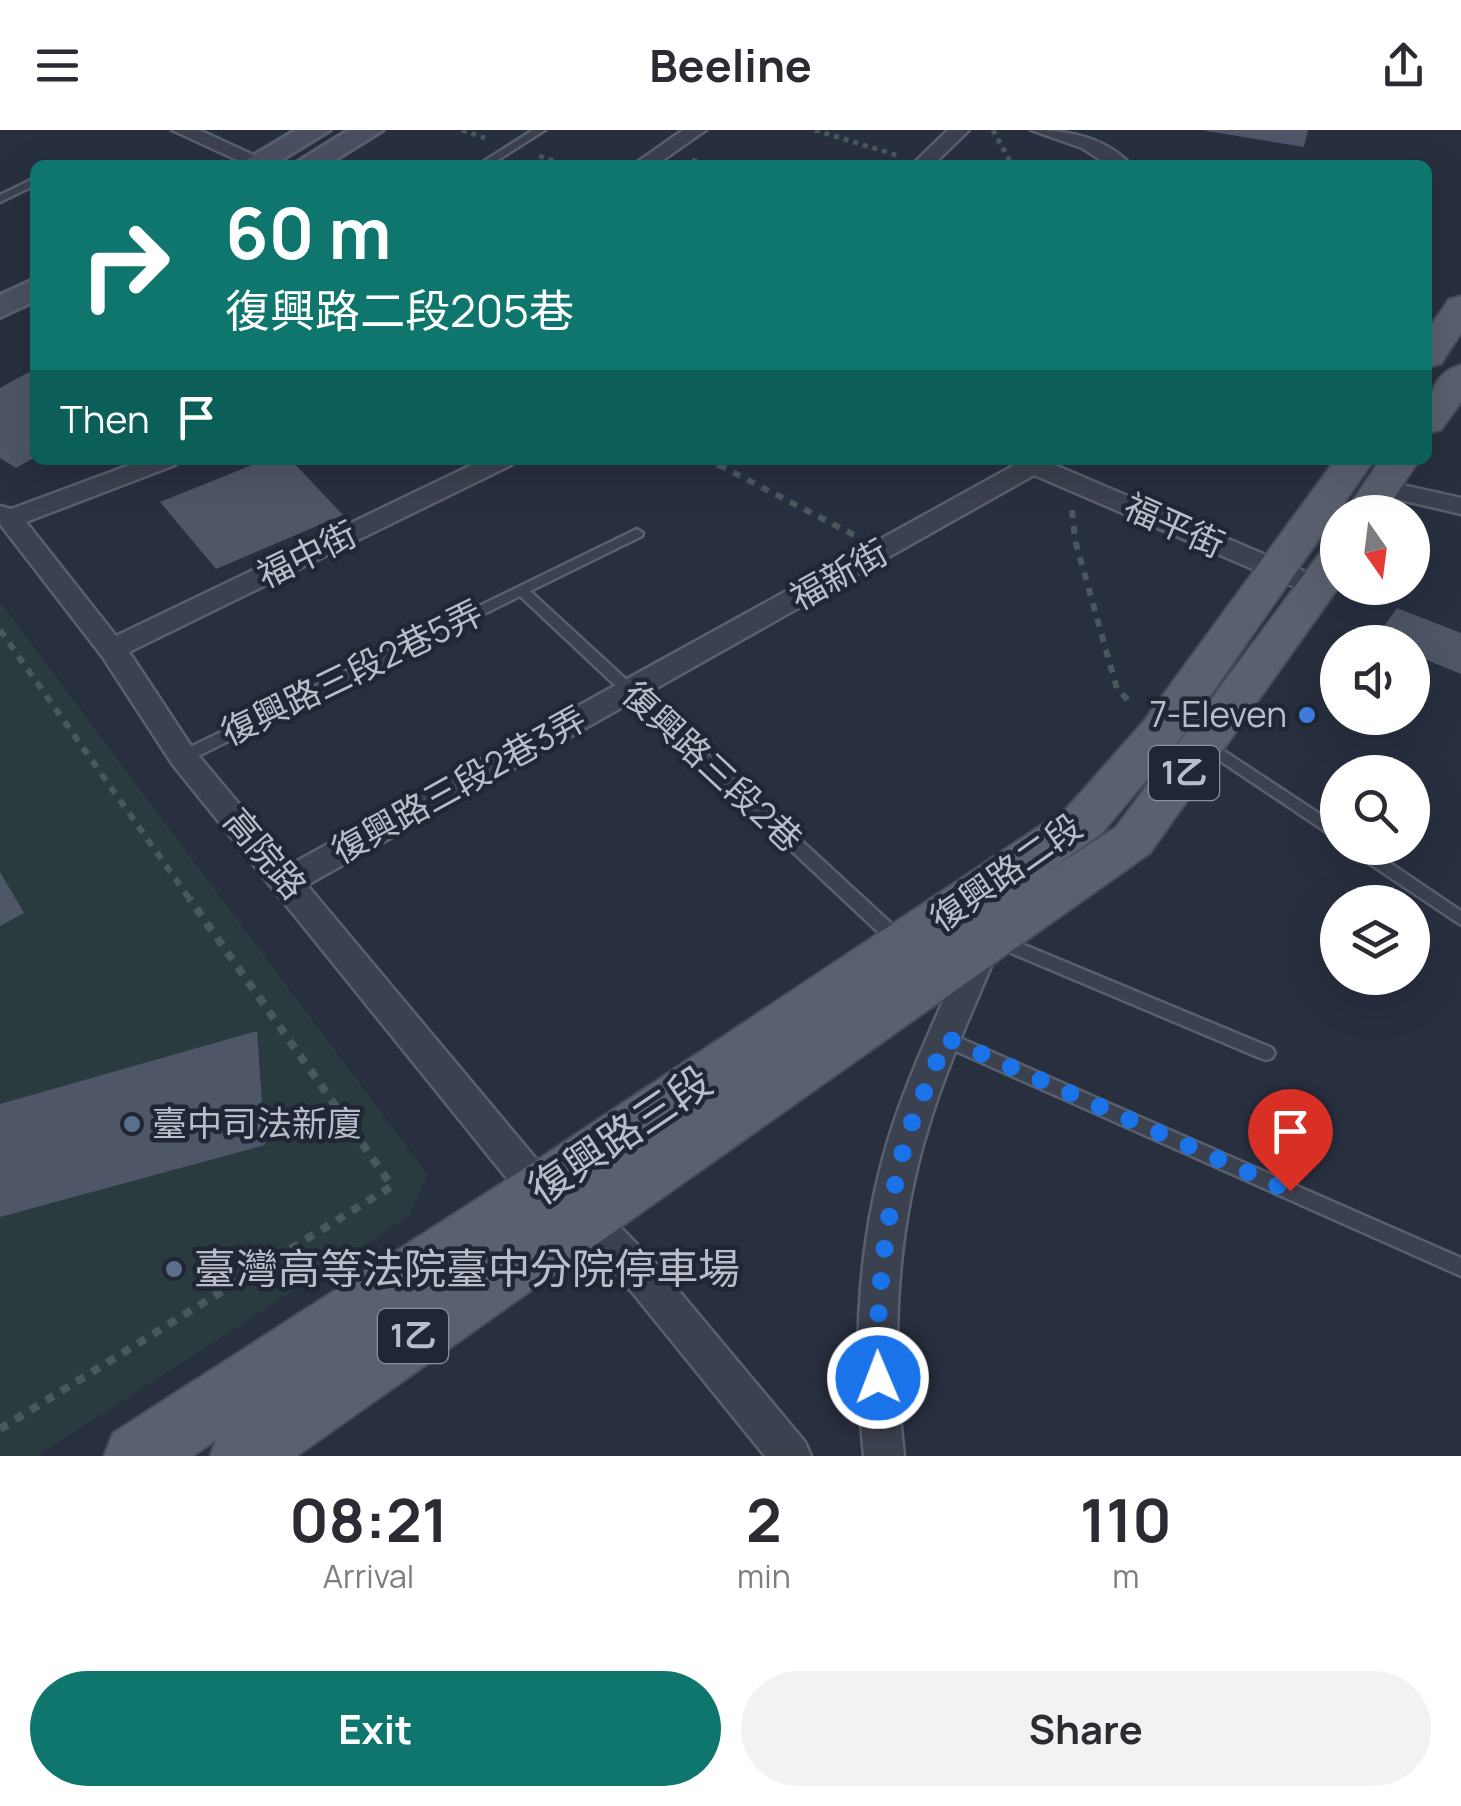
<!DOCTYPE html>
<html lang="en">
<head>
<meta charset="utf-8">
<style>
  :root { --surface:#fff; --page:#f2f2f3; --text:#2b2b33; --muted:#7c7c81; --accent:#0f766e }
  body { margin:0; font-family:Manrope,"Noto Sans TC",sans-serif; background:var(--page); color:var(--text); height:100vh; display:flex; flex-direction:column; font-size:38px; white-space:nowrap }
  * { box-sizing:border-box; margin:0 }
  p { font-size:32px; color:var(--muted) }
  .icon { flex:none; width:55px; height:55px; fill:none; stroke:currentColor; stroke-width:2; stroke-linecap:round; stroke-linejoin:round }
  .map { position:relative; height:1326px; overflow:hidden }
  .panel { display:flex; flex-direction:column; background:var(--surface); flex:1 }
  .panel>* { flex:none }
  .banner { position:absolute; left:30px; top:30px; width:1402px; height:305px; border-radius:15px; box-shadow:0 10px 40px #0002; background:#0f766e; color:#fff; overflow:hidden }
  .needle { width:65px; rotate:166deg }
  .controls { position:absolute; left:1320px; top:365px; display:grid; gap:20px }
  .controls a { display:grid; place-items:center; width:110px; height:110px; border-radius:50%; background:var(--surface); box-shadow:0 10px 40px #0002; font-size:50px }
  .pin { position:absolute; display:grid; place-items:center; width:85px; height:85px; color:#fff; margin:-102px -42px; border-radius:50% 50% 50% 0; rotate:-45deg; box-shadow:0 0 10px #0007 }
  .pin .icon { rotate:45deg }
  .me { position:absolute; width:110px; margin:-55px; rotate:359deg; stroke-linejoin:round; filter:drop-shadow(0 0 8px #0008) }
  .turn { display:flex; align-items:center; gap:35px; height:210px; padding:0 30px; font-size:45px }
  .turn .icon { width:130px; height:130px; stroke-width:2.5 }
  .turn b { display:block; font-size:70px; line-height:85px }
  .then { display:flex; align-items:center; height:95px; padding:0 30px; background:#0003; gap:20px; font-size:38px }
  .eta { display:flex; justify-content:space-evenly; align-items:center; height:170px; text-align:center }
  .eta b { font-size:60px; font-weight:700; line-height:70px }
  .primary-button { display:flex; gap:20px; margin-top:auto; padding:20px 30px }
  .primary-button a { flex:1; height:115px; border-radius:60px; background:var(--accent); color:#fff; font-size:40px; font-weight:700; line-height:115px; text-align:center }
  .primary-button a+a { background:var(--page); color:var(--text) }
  header { display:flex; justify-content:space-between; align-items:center; height:130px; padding:0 30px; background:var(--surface); font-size:45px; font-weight:700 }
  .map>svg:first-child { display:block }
  .green { fill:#2a3b40 }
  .building { fill:#4e5667 }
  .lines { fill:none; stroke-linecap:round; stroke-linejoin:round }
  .lane-casing { stroke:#595f6c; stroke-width:5 }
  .street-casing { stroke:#595f6c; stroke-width:5 }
  .secondary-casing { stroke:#595f6c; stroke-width:6 }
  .primary-casing { stroke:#454a58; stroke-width:4 }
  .path-far2 { stroke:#48585d; stroke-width:5; stroke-dasharray:5 5; stroke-linecap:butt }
  .path-far1 { stroke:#48585d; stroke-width:6; stroke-dasharray:8 8; stroke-linecap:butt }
  .path { stroke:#48585d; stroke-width:8; stroke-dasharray:9 9; stroke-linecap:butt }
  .lane { fill:#3c414f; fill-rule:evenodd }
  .street { fill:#3c414f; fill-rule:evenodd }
  .secondary { fill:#4a5062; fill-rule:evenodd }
  .primary { fill:#5a606f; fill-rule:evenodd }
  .route { stroke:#1a73e8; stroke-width:18; stroke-dasharray:0 32.4 }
  .shop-dot { fill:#3f7fe0; stroke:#202634; stroke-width:4 }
  .service-dot { fill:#5c6f8a; stroke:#202634; stroke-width:4 }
  .labels { text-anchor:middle; stroke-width:9; stroke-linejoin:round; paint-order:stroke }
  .shield { fill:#202634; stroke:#8a909c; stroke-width:2.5 }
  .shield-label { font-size:32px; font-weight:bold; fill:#b8bdc9 }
  .street-label { font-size:35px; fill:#b8bdc9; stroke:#202634 }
  .poi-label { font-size:35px; fill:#b8bdc9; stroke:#202634; text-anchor:end }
  .near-street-label { font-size:42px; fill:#b8bdc9; stroke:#202634 }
  .near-poi-label { font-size:42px; fill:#b8bdc9; stroke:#202634; text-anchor:start }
</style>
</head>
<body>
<header><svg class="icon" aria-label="menu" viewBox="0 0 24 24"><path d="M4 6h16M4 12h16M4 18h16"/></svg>Beeline<svg class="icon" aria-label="share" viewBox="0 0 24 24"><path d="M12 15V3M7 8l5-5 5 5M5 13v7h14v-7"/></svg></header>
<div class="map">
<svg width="1461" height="1326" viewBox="0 0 1461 1326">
  <rect width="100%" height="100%" fill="#282f3f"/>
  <!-- green -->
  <polygon class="green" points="0,472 428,1045 408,1087 37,1326 0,1326"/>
  <!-- building -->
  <g class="building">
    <polygon points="1201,0 1308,0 1304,17"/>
    <polygon points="29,242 35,246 35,327 16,338 0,328 0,258"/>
    <polygon points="265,330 291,330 343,385 216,439 160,372"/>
    <polygon points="1397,478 1461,503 1461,544 1417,526 1412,533 1412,512 1373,512"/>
    <polygon points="0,742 24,783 0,796"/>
    <polygon points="257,901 265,1015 0,1087 0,974"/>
  </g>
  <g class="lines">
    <!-- lane casing -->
    <g class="lane-casing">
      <g id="lane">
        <polygon points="533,0 545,0 490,35 478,35"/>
        <polygon points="35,48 35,55 0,72 0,65"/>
        <polygon points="637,399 643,403 642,406 530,461 906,807 908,812 906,817 900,819 894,817 520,466 188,631 178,631 176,627 178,623"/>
        <polygon points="1206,609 1338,696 1338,710 1201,618 1199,614 1201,610"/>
        <polygon points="1350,718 1368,718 1461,781 1461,795 1352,722"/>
        <polygon points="998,804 1272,918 1275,923 1272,928 1266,930 1260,928 992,815 990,810 992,805"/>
        <polygon points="946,902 1461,1128 1461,1146 940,914 937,909 940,904"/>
      </g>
    </g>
    <!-- street casing -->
    <g class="street-casing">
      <g id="street">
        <polygon points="172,0 199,0 275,35 248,35"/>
        <polygon points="683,0 706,0 656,35 633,35"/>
        <polygon points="948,0 969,0 933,35 912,35"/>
        <path d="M 1031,0 C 1068,0 1105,7 1131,35 L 1108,35 L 1082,18 Z"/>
        <polygon points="143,330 178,330 175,335 26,392 116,506 482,330 514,330 511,335 129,522 193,619 290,735 1013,336 1008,330 1043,330 1329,452 1333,458 1329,464 1311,464 1034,345 307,755 552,1048 598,1074 658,1136 805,1312 811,1326 765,1326 632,1162 572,1098 526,1072 173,635 102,526 0,394 0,376 11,379"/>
        <polygon points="1380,350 1461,368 1461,384 1371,363 1367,358"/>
        <path d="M 985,799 L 996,803 L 1001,812 C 976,874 947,934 928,998 C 895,1105 891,1216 904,1326 L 864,1326 C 852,1215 858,1102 893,995 C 914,932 943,873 969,812 L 974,803 Z"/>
      </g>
    </g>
    <!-- secondary casing -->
    <g class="secondary-casing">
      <g id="secondary">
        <polygon points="296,0 330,0 273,35 238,35"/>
        <polygon points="349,0 383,0 327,35 293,35"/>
        <polygon points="35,149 35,171 0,187 0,165"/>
      </g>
    </g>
    <!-- primary casing -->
    <g class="primary-casing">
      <g id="primary">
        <polygon points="1461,166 1461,203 1441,234 1428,237 1428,200 1449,169"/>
        <path d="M 1461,235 L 1461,272 L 1441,300 L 1428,303 C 1428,275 1429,243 1461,235 Z"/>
        <polygon points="1335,330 1374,330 1176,615 1101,704 1045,743 1116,697 1323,419 1338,415 1338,458 1150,723 297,1326 210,1326 216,1310 193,1326 104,1326 113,1303 519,1042 1067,678 1144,591"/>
        <polygon points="1380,330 1419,330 1385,382 1345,382"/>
      </g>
    </g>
    <!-- path-far2 -->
    <g class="path-far2">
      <polyline points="462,0 485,8"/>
      <polyline points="815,0 899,26"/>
      <polyline points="993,0 1012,35"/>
      <polyline points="539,26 566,35"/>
      <polyline points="692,30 710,35"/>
      <polyline points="708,330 723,338"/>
    </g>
    <!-- path-far1 -->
    <g class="path-far1">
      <polyline points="719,335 854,405"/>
      <polyline points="1072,380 1075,410 1117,559 1133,575"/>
      <polyline points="0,500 191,771"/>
    </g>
    <!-- path -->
    <polyline class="path" points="0,1299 392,1056 189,768"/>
    <!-- lane -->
    <use href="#lane" class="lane"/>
    <!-- street -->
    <use href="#street" class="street"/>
    <!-- secondary -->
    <use href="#secondary" class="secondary"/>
    <!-- primary -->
    <use href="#primary" class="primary"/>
  </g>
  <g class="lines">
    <!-- route -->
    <path class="route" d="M 878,1248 C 874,1179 888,1061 911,995 C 922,966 935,937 946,908 L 1290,1061"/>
  </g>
  <!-- markers -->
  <circle class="shop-dot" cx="1307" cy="585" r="10"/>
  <g class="service-dot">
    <circle cx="132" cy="994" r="10"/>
    <circle cx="174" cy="1139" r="10"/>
  </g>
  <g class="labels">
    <!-- shield labels -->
    <g class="shield">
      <rect x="1149" y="616" width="70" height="54" rx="8"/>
      <rect x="378" y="1179" width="70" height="54" rx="8"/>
    </g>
    <g class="shield-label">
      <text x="1184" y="654">1乙</text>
      <text x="413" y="1217">1乙</text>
    </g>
    <!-- street labels -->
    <g class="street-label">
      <text transform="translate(1174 396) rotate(24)" y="12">福平街</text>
      <text transform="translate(307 425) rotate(-26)" y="12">福中街</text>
      <text transform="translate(839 445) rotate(-29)" y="12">福新街</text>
      <text transform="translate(352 543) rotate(-26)" y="12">復興路三段2巷5弄</text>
      <text transform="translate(712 637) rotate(43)" y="12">復興路三段2巷</text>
      <text transform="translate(459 655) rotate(-29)" y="12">復興路三段2巷3弄</text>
      <text transform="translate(265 724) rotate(50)" y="12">高院路</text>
      <text transform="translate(1006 743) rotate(-35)" y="12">復興路二段</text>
    </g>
    <!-- poi labels -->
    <g class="poi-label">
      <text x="1287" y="597">7-Eleven</text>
      <text x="152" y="1006" text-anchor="start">臺中司法新廈</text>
    </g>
    <!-- near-street labels -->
    <g class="near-street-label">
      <text transform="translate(620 1005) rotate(-34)" y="15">復興路三段</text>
    </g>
    <!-- near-poi labels -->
    <g class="near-poi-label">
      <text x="194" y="1154">臺灣高等法院臺中分院停車場</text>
    </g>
  </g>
</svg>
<div class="controls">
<a><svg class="needle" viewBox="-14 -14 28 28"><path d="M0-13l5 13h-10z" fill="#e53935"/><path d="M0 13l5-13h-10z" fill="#7c7c81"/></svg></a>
<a><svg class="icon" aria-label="sound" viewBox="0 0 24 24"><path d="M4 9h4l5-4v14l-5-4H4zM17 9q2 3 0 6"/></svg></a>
<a><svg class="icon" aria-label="search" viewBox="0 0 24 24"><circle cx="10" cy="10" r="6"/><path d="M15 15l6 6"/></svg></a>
<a><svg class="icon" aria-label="layers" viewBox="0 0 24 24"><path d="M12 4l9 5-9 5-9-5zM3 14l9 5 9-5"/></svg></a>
</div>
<div class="pin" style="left:1290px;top:1061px;background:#d93025"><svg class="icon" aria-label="arrive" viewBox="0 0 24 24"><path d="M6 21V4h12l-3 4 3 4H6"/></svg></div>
<svg class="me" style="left:878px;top:1248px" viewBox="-20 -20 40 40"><circle r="17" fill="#1a73e8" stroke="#fff" stroke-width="3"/><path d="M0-11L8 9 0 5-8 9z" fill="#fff"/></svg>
<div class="banner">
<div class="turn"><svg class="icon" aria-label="right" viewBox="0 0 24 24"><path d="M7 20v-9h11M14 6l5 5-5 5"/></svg><div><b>60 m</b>復興路二段205巷</div></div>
<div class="then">Then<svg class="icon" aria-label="arrive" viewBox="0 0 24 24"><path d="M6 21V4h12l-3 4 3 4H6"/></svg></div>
</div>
</div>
<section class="panel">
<div class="eta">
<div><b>08:21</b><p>Arrival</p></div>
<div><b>2</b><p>min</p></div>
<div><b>110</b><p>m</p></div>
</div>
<div class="primary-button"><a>Exit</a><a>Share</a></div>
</section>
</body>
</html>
